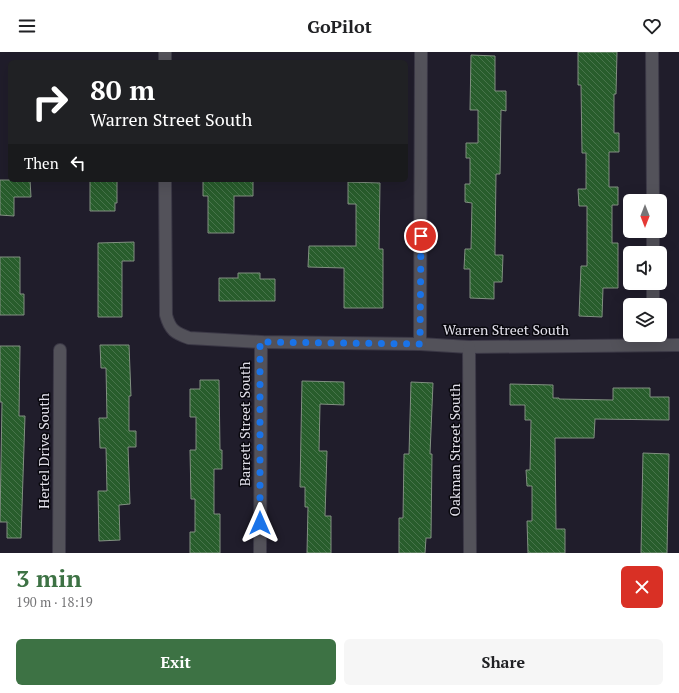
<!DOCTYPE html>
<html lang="en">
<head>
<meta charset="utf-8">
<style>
  :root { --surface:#fff; --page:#f6f6f6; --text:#202124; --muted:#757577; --accent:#3d7244 }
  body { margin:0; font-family:"PT Serif",serif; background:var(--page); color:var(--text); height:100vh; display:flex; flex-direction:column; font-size:15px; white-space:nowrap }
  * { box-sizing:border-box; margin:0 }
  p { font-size:13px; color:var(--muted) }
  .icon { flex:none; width:22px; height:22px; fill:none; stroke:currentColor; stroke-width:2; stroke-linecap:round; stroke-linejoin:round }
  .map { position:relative; height:501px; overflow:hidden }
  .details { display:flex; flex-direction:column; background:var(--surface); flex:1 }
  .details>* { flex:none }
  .hud { position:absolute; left:8px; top:8px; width:400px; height:122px; border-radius:6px; box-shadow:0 4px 16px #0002; background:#202124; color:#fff; overflow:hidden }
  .needle { width:26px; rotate:180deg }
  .buttons { position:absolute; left:623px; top:142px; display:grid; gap:8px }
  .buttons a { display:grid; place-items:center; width:44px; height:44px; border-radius:6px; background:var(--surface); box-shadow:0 4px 16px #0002; font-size:20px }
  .pin { position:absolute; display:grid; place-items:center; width:34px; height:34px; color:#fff; margin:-17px; border:2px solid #fff; border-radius:50%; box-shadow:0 1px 4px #0007 }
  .me { position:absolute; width:44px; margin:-22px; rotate:0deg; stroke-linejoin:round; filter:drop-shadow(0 0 3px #0008) }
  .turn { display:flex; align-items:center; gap:14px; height:84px; padding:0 16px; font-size:18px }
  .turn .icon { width:52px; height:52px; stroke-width:2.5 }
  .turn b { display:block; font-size:28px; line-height:34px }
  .then { display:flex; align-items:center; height:38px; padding:0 16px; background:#0003; gap:8px; font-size:15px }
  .round { display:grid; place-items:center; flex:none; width:42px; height:42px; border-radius:6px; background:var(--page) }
  .headline { display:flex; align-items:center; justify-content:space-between; height:68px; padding:0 16px }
  h1 { font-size:24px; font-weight:700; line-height:30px; color:var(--accent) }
  .cta { display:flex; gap:8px; margin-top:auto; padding:8px 16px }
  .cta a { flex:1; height:46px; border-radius:6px; background:var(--accent); color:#fff; font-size:16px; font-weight:700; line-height:46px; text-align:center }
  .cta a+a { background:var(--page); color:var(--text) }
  header { display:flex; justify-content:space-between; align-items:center; height:52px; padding:0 16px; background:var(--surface); font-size:18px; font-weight:700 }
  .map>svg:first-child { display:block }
  .building { fill:url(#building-back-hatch); stroke:#819081 }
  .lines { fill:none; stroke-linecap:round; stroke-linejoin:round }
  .minor-casing { stroke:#3b3846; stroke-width:14 }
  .minor { stroke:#53525a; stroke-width:12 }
  .route { stroke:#1a73e8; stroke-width:7; stroke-dasharray:0 12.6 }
  .labels { text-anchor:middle; stroke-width:3; stroke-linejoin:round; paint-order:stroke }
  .street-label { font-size:14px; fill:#e3e1eb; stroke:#09080e }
</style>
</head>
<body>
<header><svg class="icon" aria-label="menu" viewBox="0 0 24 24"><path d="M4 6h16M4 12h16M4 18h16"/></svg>GoPilot<svg class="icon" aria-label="heart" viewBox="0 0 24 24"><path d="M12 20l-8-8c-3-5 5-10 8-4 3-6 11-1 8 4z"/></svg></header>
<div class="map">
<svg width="679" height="501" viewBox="0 0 679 501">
  <defs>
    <pattern id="building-back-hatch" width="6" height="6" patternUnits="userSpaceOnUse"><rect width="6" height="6" fill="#285d2c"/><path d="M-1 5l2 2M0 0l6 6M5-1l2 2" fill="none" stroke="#47744b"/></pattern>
  </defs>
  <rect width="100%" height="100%" fill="#201d2b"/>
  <!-- building -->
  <g class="building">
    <polygon points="578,0 617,0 616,42 614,42 614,81 619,81 619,100 609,100 609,135 618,135 618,153 612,153 612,191 618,191 618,236 603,236 602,265 579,264 581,214 587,214 587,154 579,154 578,137 586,137 586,101 582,101 581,33 578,33"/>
    <polygon points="471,3 495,4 495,39 506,39 506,59 501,58 500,122 496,122 495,198 495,203 503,203 502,230 494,230 494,247 470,246 470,217 464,217 465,197 471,197 472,151 465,150 465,132 470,132 470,106 466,106 466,91 478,91 478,58 470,58"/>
    <polygon points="0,128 30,128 31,145 14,145 14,164 0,163"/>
    <polygon points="90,128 117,128 117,151 115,151 115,159 90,159"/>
    <polygon points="203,128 253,128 253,144 234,144 234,181 208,181 208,144 203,144"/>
    <polygon points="348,130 380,131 379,197 383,197 383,256 344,256 344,216 308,215 309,194 356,194 356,152 348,152"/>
    <polygon points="134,190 134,209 122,209 122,265 98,265 98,191"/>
    <polygon points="0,205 20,205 20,242 24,242 24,263 0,263"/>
    <polygon points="238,221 260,221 260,227 275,227 275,249 219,249 219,226 238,226"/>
    <polygon points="100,293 129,293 131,344 129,344 129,379 136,379 136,395 128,395 130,452 119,453 120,488 99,489 98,439 107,439 106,396 100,396 99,366 107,366 106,316 101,316"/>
    <polygon points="0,294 20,294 19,364 25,364 21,486 7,486 7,470 0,470 2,350 0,350"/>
    <polygon points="200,328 219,328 220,398 222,398 222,417 214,417 214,462 220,462 220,501 190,501 190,480 195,480 195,447 191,447 190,398 196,398 196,365 190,365 190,337 200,337"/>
    <polygon points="302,329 344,330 344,353 320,352 319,399 327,399 325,464 331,464 331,501 307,501 308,455 305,455 305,435 300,435"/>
    <polygon points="411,330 433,331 430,402 432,402 431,486 426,486 425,501 399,501 399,466 403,466 404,402 409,402"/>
    <polygon points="510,332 553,333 553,346 559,346 559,347 613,348 613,336 650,336 650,345 669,345 669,368 595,367 594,386 555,386 556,477 565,477 565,501 528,501 527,469 532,469 532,434 527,434 526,418 530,418 531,368 525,368 525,353 510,353"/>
    <polygon points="643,401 669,402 667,501 641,501"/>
  </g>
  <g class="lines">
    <!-- minor casing -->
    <g class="minor-casing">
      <g id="minor">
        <polyline points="165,0 165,10"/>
        <polyline points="652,0 653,149"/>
        <path d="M 165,128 L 166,263 C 170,278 175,281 189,286 L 261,290 L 420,292 L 469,295 L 679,293"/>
        <polyline points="653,179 653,201"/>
        <polyline points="653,231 653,253"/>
        <polyline points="420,292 421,0"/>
        <polyline points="469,295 470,501"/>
        <polyline points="59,501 60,298"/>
        <polyline points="260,501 261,290"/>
      </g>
    </g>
    <!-- minor -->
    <use href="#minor" class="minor"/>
  </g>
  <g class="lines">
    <!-- route -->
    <polyline class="route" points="260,471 260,290 420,292 421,184"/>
  </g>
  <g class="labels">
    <!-- street labels -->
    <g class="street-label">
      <text x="506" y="283">Warren Street South</text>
      <text transform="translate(245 372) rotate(-90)" y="5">Barrett Street South</text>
      <text transform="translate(455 398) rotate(-90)" y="5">Oakman Street South</text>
      <text transform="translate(44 399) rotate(-90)" y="5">Hertel Drive South</text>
    </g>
  </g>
</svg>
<div class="buttons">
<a><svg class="needle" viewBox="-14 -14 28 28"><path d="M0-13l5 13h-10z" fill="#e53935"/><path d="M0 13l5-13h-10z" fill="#757577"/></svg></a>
<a><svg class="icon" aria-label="sound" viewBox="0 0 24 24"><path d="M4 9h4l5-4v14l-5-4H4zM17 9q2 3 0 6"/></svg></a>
<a><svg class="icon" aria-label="layers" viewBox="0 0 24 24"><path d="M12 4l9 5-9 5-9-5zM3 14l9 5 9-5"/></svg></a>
</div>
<div class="pin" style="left:421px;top:184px;background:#d93025"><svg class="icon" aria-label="arrive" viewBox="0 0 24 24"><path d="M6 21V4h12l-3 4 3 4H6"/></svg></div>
<svg class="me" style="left:260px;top:471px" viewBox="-20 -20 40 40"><path d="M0-17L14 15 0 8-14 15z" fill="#1a73e8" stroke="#fff" stroke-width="4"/></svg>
<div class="hud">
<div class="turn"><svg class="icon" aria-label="right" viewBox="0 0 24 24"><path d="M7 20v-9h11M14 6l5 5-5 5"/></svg><div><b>80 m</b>Warren Street South</div></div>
<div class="then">Then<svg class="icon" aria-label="left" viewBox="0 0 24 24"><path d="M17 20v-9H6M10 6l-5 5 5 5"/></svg></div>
</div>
</div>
<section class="details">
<div class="headline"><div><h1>3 min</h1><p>190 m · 18:19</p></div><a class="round" style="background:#d93025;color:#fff"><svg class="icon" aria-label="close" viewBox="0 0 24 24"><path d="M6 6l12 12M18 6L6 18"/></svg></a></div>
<div class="cta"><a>Exit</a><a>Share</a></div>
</section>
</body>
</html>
